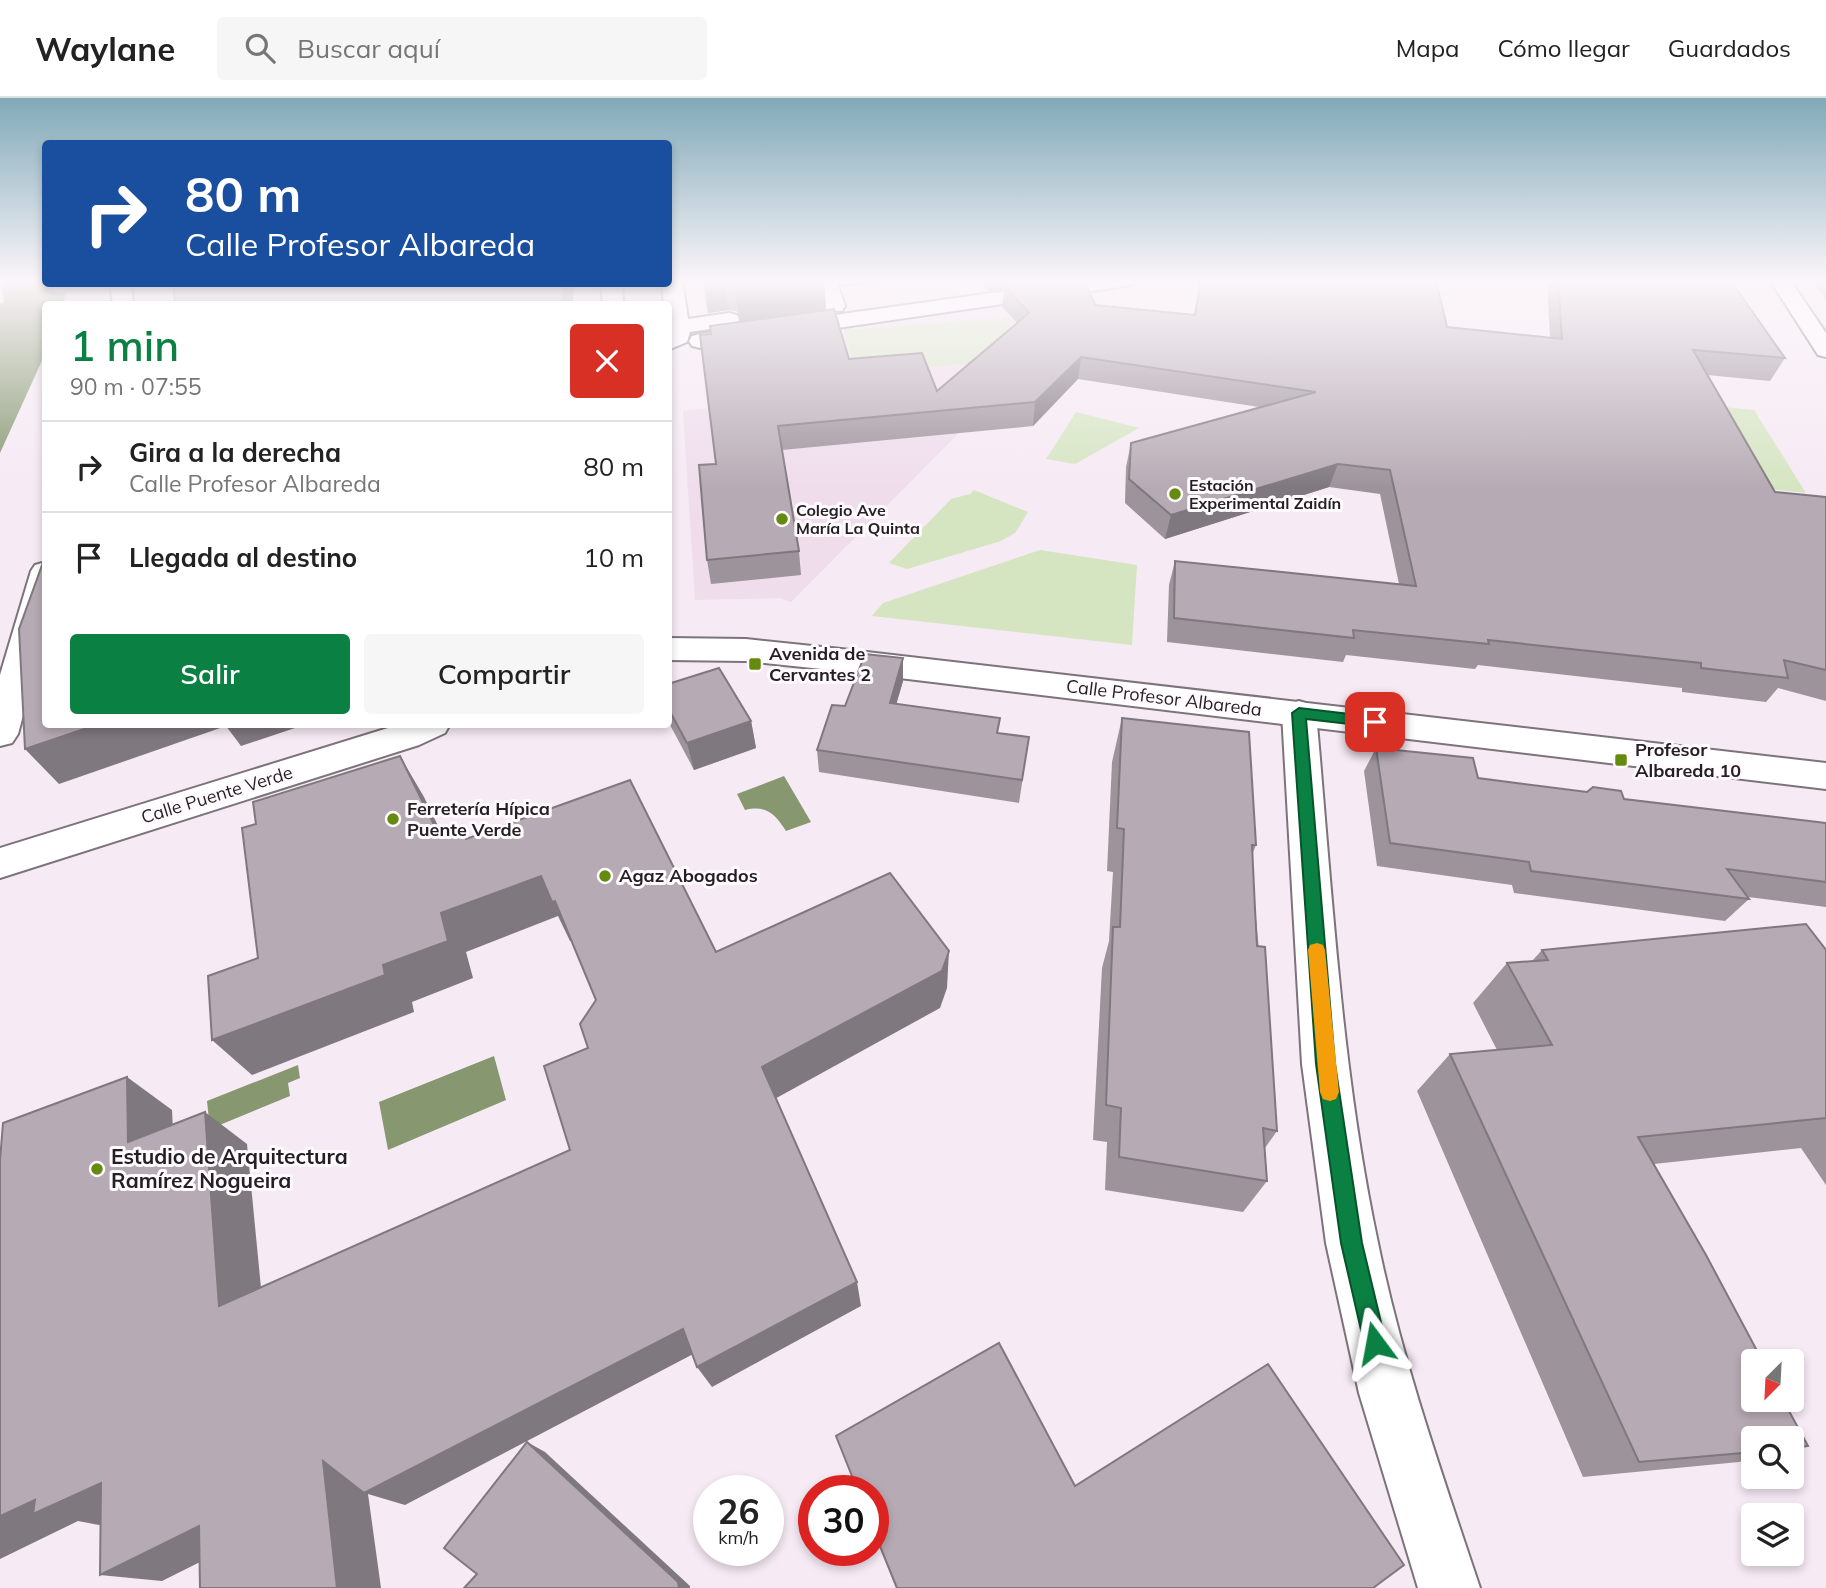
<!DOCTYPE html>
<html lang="es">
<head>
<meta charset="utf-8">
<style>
  :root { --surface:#fff; --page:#f6f6f6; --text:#222; --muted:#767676; --line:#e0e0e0; --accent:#0b8043 }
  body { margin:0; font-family:Mulish,sans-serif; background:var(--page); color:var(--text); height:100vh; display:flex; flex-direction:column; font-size:26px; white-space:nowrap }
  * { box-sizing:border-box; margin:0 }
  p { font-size:23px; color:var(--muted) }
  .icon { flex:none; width:38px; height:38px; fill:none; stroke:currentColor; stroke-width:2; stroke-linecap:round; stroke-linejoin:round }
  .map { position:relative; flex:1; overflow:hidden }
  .drawer { position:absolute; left:42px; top:203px; width:630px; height:427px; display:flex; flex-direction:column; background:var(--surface); border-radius:7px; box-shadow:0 4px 10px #0003 }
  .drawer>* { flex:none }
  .top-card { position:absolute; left:42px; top:42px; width:630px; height:147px; border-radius:7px; box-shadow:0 4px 10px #0003; background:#1a4fa0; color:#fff; overflow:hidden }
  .needle { width:46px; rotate:204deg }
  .fabs { position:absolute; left:1741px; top:1251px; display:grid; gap:14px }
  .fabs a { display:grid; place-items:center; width:63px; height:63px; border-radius:7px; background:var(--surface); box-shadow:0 4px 10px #0003; font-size:35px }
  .speed { position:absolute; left:693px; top:1377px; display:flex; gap:14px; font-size:35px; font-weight:700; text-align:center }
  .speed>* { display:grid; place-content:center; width:91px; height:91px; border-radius:50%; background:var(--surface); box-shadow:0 4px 10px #0003; line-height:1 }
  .speed small { font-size:18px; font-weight:400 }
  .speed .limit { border:10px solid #d22; background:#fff; color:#111 }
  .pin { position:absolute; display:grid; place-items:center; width:60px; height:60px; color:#fff; margin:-30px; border-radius:14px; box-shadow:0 4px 10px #0006 }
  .me { position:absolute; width:77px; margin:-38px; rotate:347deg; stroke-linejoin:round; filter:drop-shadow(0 0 5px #0008) }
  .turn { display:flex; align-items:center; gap:24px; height:147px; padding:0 28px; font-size:32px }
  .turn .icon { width:91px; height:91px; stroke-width:2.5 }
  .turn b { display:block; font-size:49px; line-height:60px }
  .round { display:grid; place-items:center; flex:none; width:74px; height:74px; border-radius:7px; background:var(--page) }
  .overview { display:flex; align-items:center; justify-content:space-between; height:119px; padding:0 28px }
  h1 { font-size:42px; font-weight:600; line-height:52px; color:var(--accent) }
  .action { display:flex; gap:14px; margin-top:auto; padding:14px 28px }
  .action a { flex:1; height:80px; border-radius:7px; background:var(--accent); color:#fff; font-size:28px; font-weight:600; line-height:80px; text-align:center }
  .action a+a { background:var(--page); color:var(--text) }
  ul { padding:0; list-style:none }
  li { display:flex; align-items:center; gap:21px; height:91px; padding:0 28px; border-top:2px solid var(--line) }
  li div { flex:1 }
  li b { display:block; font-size:26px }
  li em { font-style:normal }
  header { display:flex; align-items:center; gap:42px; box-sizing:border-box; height:98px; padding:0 35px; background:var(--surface); border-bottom:2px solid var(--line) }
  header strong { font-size:33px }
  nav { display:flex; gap:38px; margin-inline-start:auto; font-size:24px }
  .search { width:490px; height:63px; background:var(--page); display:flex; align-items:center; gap:18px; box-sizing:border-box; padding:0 24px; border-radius:7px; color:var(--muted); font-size:26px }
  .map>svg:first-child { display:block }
  .built { fill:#efddec }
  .green { fill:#d5e5c1 }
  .water { fill:#879871 }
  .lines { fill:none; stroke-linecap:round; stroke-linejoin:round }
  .minor-casing { stroke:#7d737b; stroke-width:4 }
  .major-casing { stroke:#7d737b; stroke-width:4 }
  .minor { fill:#fff; fill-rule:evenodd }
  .major { fill:#fff; fill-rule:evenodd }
  .wall { fill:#9d939b }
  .shaded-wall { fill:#7f787e }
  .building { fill:#b6abb4; stroke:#7f787e; stroke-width:2 }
  .route { fill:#0b8043; stroke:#07532c; stroke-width:2 }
  .slow { fill:#f59e0b }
  .poi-dot { fill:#658a10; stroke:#fffafe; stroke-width:2.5 }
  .labels { text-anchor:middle; stroke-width:6; stroke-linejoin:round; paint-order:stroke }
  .far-poi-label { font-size:16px; font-weight:bold; fill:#231f22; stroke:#fffafe; text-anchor:start }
  .poi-label { font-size:18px; font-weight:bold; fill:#231f22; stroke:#fffafe; text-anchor:start }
  .street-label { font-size:18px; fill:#231f22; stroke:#fffafe }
  .near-poi-label { font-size:21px; font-weight:bold; fill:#231f22; stroke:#fffafe; text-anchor:start }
</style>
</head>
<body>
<header>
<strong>Waylane</strong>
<div class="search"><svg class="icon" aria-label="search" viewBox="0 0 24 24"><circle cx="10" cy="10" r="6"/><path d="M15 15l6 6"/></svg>Buscar aquí</div>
<nav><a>Mapa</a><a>Cómo llegar</a><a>Guardados</a></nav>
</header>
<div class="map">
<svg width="1826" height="1490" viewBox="0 0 1826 1490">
  <rect width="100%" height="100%" fill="#f6eaf4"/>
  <!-- built -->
  <polygon class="built" points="1078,196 980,314 791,504 780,500 695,502 683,313 710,310 704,251"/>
  <!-- green -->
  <g class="green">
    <polygon points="1010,219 1033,260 856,275 843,232"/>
    <polygon points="1553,292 1754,312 1806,395 1771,391"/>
    <polygon points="1076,314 1139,330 1075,366 1046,361"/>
    <polygon points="974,392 1028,414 1015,435 1001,443 907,471 889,465 951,401 970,396"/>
    <polygon points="1040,452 1137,467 1132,547 872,518 883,505"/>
  </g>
  <!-- water -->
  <g class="water">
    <polygon points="1,182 45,182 46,186 51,186 52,193 65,195 64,206 46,206 45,256 0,355 0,206 4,204"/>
    <path d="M 784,678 L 811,724 L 786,733 C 775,716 767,707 745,712 L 737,696 Z"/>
    <polygon points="494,958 506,1002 388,1052 379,1004"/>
    <polygon points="298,967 300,980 288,985 290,998 210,1031 207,1003"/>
  </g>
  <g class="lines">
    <!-- minor casing -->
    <g class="minor-casing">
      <g id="minor">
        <polygon points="668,182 682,182 688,221 729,215 737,217 740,222 737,227 690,234 687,244 668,252 668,206 664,206 662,186 668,186"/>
        <polygon points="816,182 836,182 845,208 842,213 826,213"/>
        <polygon points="1083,182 1136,182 1133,186 1126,188 700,250 692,248 689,243 692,238 700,236"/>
        <polygon points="110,186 131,186 133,206 113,206"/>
        <polygon points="46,464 46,531 18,636 12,645 0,648 0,577 31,473 35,467"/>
        <path d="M 1299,603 L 1311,607 L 1316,615 C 1332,792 1341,971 1378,1145 C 1402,1263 1442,1376 1480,1490 L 1418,1490 L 1359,1295 L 1326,1145 L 1302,966 L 1282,615 L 1287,607 Z"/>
      </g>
    </g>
    <!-- major casing -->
    <g class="major-casing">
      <g id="major">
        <polygon points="1770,182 1790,182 1826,235 1826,259 1818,257"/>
        <polygon points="601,186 622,186 623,206 603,206"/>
        <polygon points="668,540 746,541 841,551 1826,665 1826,691 841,573 746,563 668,562"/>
        <polygon points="401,626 450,626 445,635 419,647 0,780 0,750"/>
      </g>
    </g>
    <!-- minor -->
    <use href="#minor" class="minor"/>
    <!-- major -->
    <use href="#major" class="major"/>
  </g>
  <!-- wall -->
  <g class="wall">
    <polygon points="703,182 824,182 826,212 849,261 937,293 1017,225 1002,209 1004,191 988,193 979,182 1084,182 1095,207 1194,217 1200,182 1436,182 1447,229 1550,240 1547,182 1730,182 1785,260 1770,283 1707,277 1775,394 1826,399 1826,603 1778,590 1766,604 1682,594 1682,590 1478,567 1475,571 1346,557 1343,564 1167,544 1169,487 1175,463 1399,486 1380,396 1329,389 1165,441 1125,405 1126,369 1131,345 1259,309 1078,281 1033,328 782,352 799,453 801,477 711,486 707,462 716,366 711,236 739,224 738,214 729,212 708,215"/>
    <polygon points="838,182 937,182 841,189"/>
    <polygon points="1811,182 1826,182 1826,202"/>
    <polygon points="903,560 903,583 896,606 998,635 1029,639 1019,705 819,674 817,652 845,608"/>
    <polygon points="668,586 751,623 756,650 694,672 668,623"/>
    <polygon points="1122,620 1256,747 1252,757 1255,811 1277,1033 1265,1050 1267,1083 1243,1114 1105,1092 1107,1044 1093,1042 1102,870 1109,843 1113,774 1107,773 1112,664"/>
    <polygon points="1376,650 1478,680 1624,701 1826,725 1826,809 1748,799 1749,801 1725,823 1514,795 1512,787 1377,768 1364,673"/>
    <polygon points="1542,852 1826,852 1826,1087 1801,1050 1654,1066 1808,1348 1792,1352 1792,1340 1754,1340 1754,1361 1739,1364 1583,1379 1417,993 1450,956 1497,952 1473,905 1507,865 1532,863"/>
    <polygon points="836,1338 1075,1388 1373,1490 896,1490 873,1432 873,1393 857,1393"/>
  </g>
  <!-- shaded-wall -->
  <g class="shaded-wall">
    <polygon points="703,182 724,182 729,212 708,215"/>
    <polygon points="751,182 824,182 826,216 740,228 734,184"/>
    <polygon points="989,182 1066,182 1004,187 1004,191 988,193"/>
    <polygon points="564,186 574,186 573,206 547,206"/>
    <polygon points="1081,259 1078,281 1033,328 1035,304"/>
    <polygon points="1338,366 1329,389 1165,441 1171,417"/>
    <polygon points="903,560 903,583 890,628 890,605"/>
    <polygon points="751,623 756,650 694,672 687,645"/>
    <polygon points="99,626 293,626 295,630 241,648 226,628 59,686 25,651"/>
    <polygon points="400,658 424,699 461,775 438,735"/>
    <polygon points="541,778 555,803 573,842 570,843 558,818 466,854 473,880 412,904 414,914 252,977 212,942 383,867 441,815"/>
    <polygon points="949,853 947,890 940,910 771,1003 762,969"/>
    <polygon points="127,979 172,1012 175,1075 128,1044"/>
    <polygon points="205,1014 247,1046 265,1231 219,1208"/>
    <polygon points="857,1184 861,1208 712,1289 697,1269"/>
    <polygon points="683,1231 699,1253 405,1407 368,1396 381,1490 337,1490 323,1363"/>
    <polygon points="527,1344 545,1354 690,1488 690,1490 679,1490"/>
    <polygon points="101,1385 160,1397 99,1427 78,1423 0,1461 0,1418 35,1402"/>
    <polygon points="199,1428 252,1438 162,1483 100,1477"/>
  </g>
  <!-- building -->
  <g class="building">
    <polygon points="735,182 751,182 734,184"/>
    <polygon points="1040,182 1084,182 1095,207 1195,217 1201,182 1436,182 1447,229 1562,241 1558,182 1730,182 1785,260 1693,252 1775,394 1826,399 1826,572 1784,562 1788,580 1701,570 1701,565 1488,542 1489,546 1353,532 1354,540 1174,520 1175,463 1416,488 1390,372 1338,366 1171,417 1129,381 1131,345 1316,294 1081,259 1035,304 778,328 799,453 707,462 699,367 716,366 700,237 711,236 710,228 834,211 849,261 922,255 937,293 1029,215 1004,187"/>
    <polygon points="173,186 564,186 562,203 547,206 175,206"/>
    <polygon points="46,456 46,626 99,626 25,651 19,531"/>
    <polygon points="865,556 903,560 890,605 1000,620 997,635 1029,639 1022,682 817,652 832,607 845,608"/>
    <polygon points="719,570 751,623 687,645 668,610 668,586"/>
    <polygon points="1122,620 1249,634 1256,747 1252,747 1255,811 1257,848 1265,849 1277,1033 1263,1030 1267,1083 1119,1059 1121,1010 1106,1007 1113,829 1120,829 1124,731 1117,730"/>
    <polygon points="1376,650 1473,660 1478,680 1587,694 1593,689 1621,693 1624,701 1826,725 1826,784 1727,771 1749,801 1531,773 1529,764 1390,745"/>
    <polygon points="400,658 438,735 462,727 466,741 630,682 716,854 890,775 949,853 942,873 762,969 857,1184 697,1269 683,1231 364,1395 323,1363 337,1490 200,1490 199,1428 100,1477 101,1385 33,1416 35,1402 0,1418 0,1062 3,1025 127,979 128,1044 205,1014 219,1208 570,1052 544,968 588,950 580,926 596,902 555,803 552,804 541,778 441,815 448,843 383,867 385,877 212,942 208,878 258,860 242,730 256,726 253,704"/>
    <polygon points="1806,826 1826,852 1826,1020 1638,1039 1706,1157 1763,1264 1754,1264 1754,1302 1783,1302 1808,1348 1792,1350 1792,1340 1754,1340 1754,1354 1639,1364 1450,956 1552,947 1507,865 1548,862 1542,852"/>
    <polygon points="999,1245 1075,1388 1268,1266 1404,1467 1373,1490 897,1490 873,1431 873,1393 858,1393 836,1338"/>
    <polygon points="527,1344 678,1484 679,1490 464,1490 477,1476 444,1450"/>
  </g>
  <!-- sky -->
  <linearGradient id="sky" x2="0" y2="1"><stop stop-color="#81a9b8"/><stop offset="0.47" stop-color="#fbf6fa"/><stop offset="1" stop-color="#fbf6fa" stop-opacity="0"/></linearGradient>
  <rect width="1826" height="390" fill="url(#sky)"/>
  <!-- route -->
  <polygon class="route" points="1299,610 1375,619 1382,624 1375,629 1306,621 1335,966 1362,1145 1386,1245 1383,1253 1375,1256 1367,1253 1364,1245 1341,1145 1316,966 1292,615"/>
  <!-- slow -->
  <polygon class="slow" points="1317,845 1323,847 1325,852 1339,994 1336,1001 1330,1003 1323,1001 1320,994 1308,852 1310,847"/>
  <!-- markers -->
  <g class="poi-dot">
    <circle cx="1175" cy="396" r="7"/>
    <circle cx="782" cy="421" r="7"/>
    <rect x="748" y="559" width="14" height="14" rx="3.5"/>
    <rect x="1614" y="655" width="14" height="14" rx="3.5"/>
    <circle cx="393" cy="721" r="7"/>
    <circle cx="605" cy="778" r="7"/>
    <circle cx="97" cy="1071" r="7"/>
  </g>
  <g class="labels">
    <!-- far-poi labels -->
    <g class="far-poi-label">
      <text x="1189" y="393">Estación<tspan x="1189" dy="18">Experimental Zaidín</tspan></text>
      <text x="796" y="418">Colegio Ave<tspan x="796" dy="18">María La Quinta</tspan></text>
    </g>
    <!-- poi labels -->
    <g class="poi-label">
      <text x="769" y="562">Avenida de<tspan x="769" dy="21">Cervantes 2</tspan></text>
      <text x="1635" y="658">Profesor<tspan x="1635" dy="21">Albareda 10</tspan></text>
      <text x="407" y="717">Ferretería Hípica<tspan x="407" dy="21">Puente Verde</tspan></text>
      <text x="619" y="784">Agaz Abogados</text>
    </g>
    <!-- street labels -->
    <g class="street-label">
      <text transform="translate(1164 600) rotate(7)" y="6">Calle Profesor Albareda</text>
      <text transform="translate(217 697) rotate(-17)" y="6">Calle Puente Verde</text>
    </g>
    <!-- near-poi labels -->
    <g class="near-poi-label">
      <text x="111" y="1066">Estudio de Arquitectura<tspan x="111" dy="24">Ramírez Nogueira</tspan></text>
    </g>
  </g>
</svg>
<div class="fabs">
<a><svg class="needle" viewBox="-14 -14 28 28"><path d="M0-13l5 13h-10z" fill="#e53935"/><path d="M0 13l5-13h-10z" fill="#767676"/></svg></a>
<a><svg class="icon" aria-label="search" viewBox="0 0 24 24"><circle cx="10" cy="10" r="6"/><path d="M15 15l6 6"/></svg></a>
<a><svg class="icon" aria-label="layers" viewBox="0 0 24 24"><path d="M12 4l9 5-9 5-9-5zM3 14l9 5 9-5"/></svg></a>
</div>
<div class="speed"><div>26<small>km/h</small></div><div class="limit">30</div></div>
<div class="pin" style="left:1375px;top:624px;background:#d93025"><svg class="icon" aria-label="arrive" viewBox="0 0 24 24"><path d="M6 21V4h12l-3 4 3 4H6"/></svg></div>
<svg class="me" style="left:1375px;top:1245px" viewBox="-20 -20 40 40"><path d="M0-17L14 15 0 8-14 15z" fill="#0b8043" stroke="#fff" stroke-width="4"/></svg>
<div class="top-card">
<div class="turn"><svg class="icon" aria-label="right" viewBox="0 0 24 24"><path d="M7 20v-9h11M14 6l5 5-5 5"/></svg><div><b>80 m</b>Calle Profesor Albareda</div></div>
</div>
<section class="drawer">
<div class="overview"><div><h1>1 min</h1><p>90 m · 07:55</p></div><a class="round" style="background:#d93025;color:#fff"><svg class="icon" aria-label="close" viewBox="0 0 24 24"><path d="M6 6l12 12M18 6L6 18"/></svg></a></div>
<ul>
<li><svg class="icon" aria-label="right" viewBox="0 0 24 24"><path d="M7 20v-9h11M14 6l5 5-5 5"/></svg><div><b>Gira a la derecha</b><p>Calle Profesor Albareda</p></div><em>80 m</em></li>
<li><svg class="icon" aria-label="arrive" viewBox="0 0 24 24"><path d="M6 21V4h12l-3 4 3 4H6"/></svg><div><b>Llegada al destino</b></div><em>10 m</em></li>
</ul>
<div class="action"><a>Salir</a><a>Compartir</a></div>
</section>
</div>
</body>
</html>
